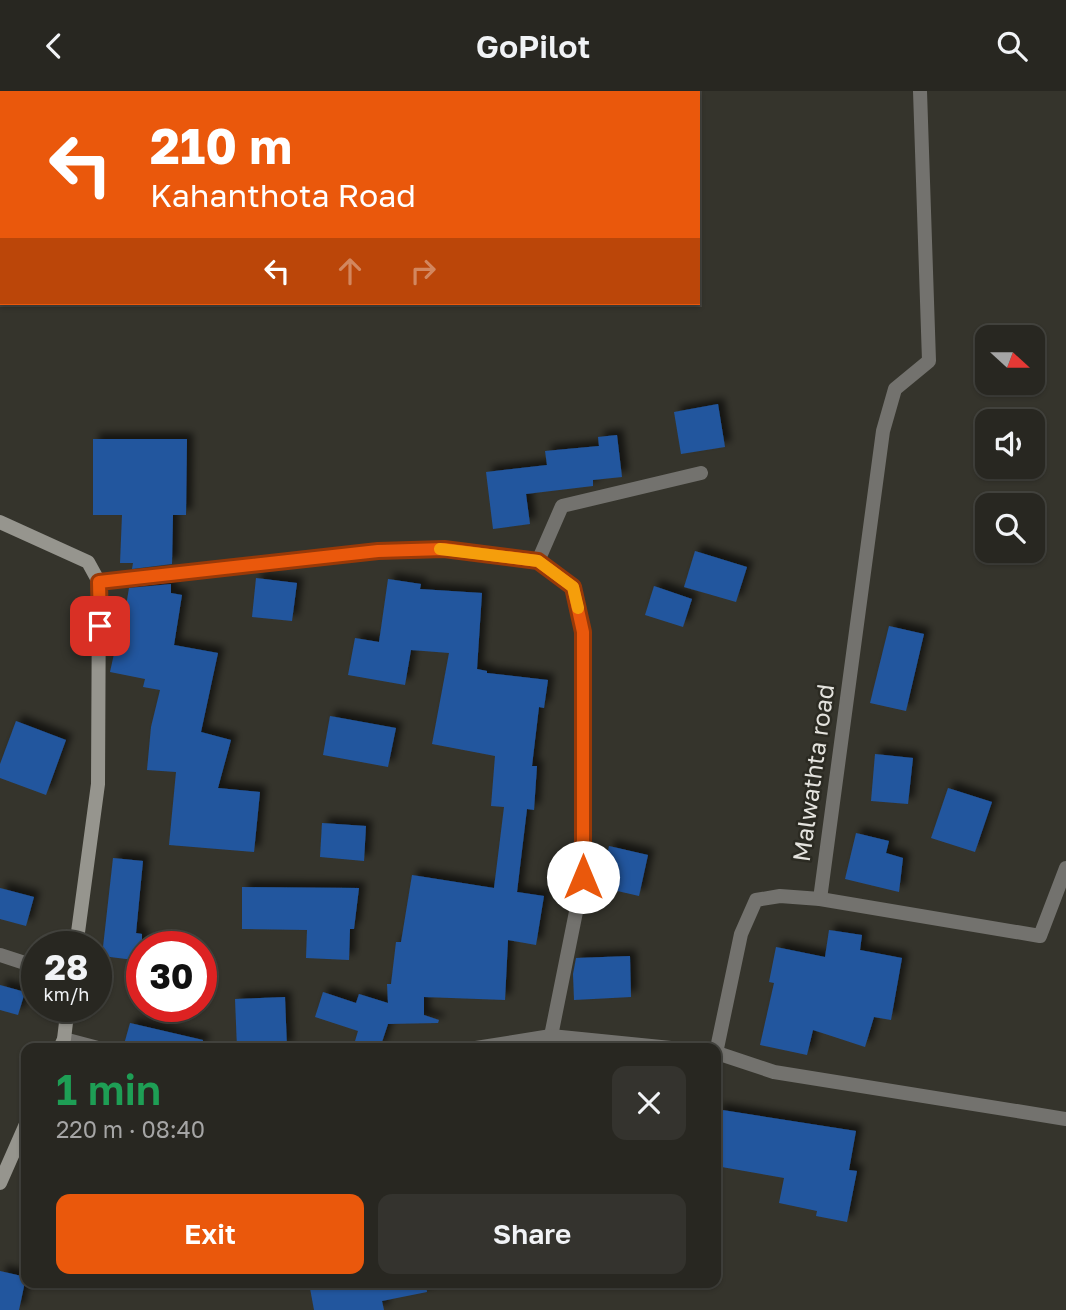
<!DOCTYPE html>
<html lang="en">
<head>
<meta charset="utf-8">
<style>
  :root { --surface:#282721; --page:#34332e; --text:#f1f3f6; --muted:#a5a5a5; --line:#44443f; --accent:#ea580c }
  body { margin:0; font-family:"Golos Text",sans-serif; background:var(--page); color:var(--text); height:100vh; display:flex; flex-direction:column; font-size:26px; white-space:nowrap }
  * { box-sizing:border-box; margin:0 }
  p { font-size:23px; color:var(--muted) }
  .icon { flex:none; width:38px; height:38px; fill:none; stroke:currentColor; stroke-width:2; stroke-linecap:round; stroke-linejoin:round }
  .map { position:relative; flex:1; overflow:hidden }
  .details { position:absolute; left:21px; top:952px; width:700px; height:245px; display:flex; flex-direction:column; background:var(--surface); border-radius:14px; box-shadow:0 2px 5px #0004,0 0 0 2px var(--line) }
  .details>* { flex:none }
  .hud { position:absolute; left:0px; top:0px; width:700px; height:214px; box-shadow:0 2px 5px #0004,0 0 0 2px var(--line); background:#ea580c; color:#fff; overflow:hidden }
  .needle { width:46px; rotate:111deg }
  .tools { position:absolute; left:975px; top:234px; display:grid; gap:14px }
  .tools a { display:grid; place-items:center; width:70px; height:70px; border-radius:14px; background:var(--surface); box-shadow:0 2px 5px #0004,0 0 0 2px var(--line); font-size:35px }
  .speed { position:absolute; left:21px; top:840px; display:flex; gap:14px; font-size:35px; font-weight:700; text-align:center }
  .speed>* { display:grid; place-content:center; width:91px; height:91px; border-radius:50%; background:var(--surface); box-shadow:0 2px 5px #0004,0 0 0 2px var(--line); line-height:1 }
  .speed small { font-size:18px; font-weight:400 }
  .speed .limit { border:10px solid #d22; background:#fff; color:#111 }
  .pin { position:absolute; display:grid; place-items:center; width:60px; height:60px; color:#fff; margin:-30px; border-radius:14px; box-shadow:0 4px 10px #0006 }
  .me { position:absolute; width:77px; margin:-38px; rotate:0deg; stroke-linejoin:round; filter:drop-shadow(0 0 5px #0008) }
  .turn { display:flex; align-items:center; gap:24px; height:147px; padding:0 35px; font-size:32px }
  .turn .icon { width:91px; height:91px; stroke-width:2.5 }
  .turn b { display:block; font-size:49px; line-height:60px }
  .lanes { display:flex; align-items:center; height:66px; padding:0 35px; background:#0003; justify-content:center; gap:35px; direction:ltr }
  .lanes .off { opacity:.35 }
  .round { display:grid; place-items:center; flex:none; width:74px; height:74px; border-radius:14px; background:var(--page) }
  .headline { display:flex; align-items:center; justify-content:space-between; height:119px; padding:0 35px }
  h1 { font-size:42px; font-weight:600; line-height:52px; color:#1e9e55 }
  .cta { display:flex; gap:14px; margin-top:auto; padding:14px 35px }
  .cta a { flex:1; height:80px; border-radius:14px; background:var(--accent); color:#fff; font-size:28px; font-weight:600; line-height:80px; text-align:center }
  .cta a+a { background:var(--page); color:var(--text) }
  header { display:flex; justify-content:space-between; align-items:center; height:91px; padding:0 35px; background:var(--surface); font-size:32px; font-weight:600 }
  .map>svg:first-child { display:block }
  .building { fill:#22569e; filter:url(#shadow) }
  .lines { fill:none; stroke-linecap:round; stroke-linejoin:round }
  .minor { stroke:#73726e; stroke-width:14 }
  .secondary { stroke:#96958e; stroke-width:14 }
  .route-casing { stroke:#983908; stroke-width:18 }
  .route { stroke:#ea580c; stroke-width:12 }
  .slow { stroke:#f59e0b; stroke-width:12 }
  .labels { text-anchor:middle; stroke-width:5; stroke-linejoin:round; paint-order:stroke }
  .street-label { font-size:24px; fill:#e4e3de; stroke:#2b2a22 }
</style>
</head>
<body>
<header><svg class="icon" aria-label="back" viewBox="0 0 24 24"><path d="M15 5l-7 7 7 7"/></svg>GoPilot<svg class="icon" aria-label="search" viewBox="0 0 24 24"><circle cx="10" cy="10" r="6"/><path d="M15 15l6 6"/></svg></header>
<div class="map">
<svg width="1066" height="1219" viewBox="0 0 1066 1219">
  <defs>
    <filter id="shadow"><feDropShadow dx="6" dy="-6" stdDeviation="3.5" flood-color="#0009"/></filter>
  </defs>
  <rect width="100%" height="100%" fill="#35342c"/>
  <!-- building -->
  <g class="building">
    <polygon points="718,313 725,356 681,363 674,321"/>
    <polygon points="617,344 622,386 593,389 593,395 526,403 530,433 493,438 486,381 547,374 545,360 599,355 598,346"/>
    <polygon points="93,348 187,348 186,424 173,424 172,473 132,478 133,472 120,472 122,424 93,424"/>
    <polygon points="695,460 747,476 736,511 684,496"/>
    <polygon points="256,487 297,492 292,530 252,526"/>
    <polygon points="388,488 421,493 420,498 482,502 477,578 487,580 487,582 548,589 544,617 539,616 532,675 537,675 534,719 527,718 517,801 544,805 536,854 508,849 505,909 424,906 424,924 439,929 438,932 388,933 380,957 353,957 358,940 315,926 323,901 356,912 359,903 388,912 387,893 391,893 396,851 401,851 412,784 494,797 504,716 491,715 495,665 432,653 449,562 411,559 405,594 348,584 355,547 379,551"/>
    <polygon points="171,493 171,502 182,504 174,554 218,562 201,641 231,649 218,697 260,701 254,761 169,754 176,681 147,679 151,636 160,599 143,596 145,588 110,581 119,540 122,540 129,497"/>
    <polygon points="654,495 692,508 683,536 645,524"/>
    <polygon points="889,535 924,543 906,620 870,612"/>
    <polygon points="330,625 396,637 388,676 323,664"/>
    <polygon points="16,630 66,649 46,704 0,687 0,673"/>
    <polygon points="875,663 913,667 908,713 871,710"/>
    <polygon points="948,697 992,711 975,761 931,747"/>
    <polygon points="322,732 366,735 364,770 320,766"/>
    <polygon points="856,742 889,750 886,762 903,767 899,801 845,788"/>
    <polygon points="609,755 648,764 639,805 600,796"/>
    <polygon points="113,767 143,770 136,842 142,843 142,870 102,865"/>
    <polygon points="242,796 359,797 354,838 350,838 349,869 306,867 307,839 242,838"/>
    <polygon points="0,797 34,806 26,835 0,828"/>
    <polygon points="829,839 862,844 860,859 902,867 891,929 874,926 865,956 813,939 807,964 760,954 774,892 769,891 776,856 825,866"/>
    <polygon points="630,865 631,906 574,909 573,883 576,867"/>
    <polygon points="0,894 25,901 18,924 0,919"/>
    <polygon points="285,906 287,957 237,957 235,908"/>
    <polygon points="130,932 203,949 202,957 123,957"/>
    <polygon points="716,1018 856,1040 849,1079 857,1080 847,1131 816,1125 817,1120 779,1112 784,1087 716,1075"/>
    <polygon points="0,1180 26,1186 19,1219 0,1219"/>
    <polygon points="309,1192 426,1192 427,1201 382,1210 384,1219 314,1219"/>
  </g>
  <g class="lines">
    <!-- minor -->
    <g class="minor">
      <polyline points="538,470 562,415 701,382"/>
      <polyline points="99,491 378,460 444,458 538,470 573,496 583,541 583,786 551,945"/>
      <polyline points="820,808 1040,845 1066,777"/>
      <polyline points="0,864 37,876"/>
      <polyline points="64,948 98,957"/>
      <polyline points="476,957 551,945 671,957"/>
      <polyline points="716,962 741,843 756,809 780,805 820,808 883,340 895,298 929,270 920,0"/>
      <polyline points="717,962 774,981 1066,1028"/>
    </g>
    <!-- secondary -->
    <g class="secondary">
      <polyline points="0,431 88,471 99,491 98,693 76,856"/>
      <polyline points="60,957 64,948 68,915"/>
      <polyline points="0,1092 26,1033"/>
    </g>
  </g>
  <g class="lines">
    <!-- route casing -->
    <g class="route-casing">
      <polyline id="route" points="100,535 99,491 378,460 444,458 538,470 573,496 583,541 583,786"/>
    </g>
    <!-- route -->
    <use href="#route" class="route"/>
    <!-- slow -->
    <polyline class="slow" points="440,458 538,470 573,496 578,517"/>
  </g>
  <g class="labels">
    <!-- street labels -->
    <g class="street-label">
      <text transform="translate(814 682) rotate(-82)" y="8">Malwathta road</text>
    </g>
  </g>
</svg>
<div class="tools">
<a><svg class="needle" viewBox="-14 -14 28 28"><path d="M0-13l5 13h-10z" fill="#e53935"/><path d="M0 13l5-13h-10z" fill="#a5a5a5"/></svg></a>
<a><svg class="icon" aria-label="sound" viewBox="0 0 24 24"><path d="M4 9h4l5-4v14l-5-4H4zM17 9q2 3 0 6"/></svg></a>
<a><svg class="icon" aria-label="search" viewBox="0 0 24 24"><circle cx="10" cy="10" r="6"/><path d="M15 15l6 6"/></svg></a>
</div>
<div class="speed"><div>28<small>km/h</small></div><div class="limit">30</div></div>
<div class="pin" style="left:100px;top:535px;background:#d93025"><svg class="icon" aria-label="arrive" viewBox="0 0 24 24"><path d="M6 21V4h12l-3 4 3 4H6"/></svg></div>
<svg class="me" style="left:583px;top:786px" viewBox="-20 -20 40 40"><circle r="19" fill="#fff"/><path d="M0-13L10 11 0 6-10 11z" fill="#ea580c"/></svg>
<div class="hud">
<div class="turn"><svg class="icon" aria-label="left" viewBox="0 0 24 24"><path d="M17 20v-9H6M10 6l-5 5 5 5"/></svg><div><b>210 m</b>Kahanthota Road</div></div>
<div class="lanes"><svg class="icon" aria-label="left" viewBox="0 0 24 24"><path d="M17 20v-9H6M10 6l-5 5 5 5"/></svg><svg class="icon off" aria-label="ahead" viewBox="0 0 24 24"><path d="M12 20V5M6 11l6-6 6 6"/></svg><svg class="icon off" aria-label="right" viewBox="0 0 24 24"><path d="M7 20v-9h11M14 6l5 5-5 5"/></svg></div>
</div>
<section class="details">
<div class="headline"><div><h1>1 min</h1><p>220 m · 08:40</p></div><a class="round"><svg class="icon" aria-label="close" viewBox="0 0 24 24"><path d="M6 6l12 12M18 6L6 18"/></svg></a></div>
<div class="cta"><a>Exit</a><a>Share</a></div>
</section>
</div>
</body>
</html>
